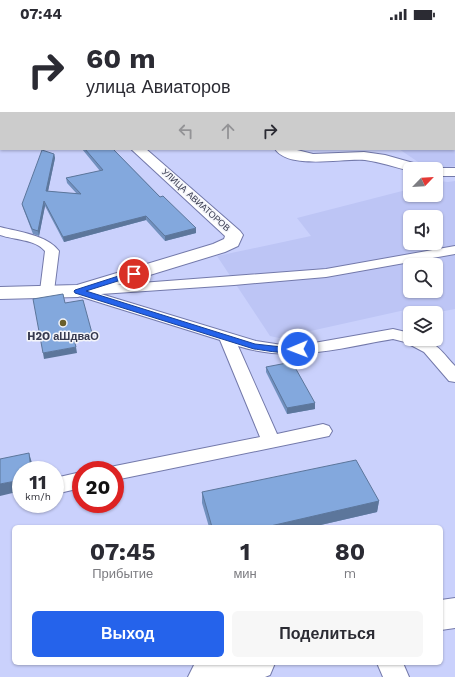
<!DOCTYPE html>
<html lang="ru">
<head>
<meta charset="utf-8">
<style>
  :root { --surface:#fff; --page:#f7f7f7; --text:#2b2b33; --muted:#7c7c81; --accent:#2563eb }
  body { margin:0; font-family:"Work Sans",sans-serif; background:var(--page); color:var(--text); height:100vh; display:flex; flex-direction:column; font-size:15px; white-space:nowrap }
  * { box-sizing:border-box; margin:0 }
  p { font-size:13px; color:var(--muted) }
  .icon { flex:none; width:22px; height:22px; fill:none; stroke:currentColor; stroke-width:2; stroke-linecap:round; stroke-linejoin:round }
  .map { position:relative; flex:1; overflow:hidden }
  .panel { position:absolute; left:12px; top:497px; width:431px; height:140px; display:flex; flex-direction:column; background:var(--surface); border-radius:6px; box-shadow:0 1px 3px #0004 }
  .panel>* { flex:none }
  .guide { position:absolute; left:0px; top:0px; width:455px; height:122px; box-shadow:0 1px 3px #0004; background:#fff; color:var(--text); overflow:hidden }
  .needle { width:26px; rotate:65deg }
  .fabs { position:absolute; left:403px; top:134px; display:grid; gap:8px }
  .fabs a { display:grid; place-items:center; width:40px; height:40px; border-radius:6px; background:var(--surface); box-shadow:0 1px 3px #0004; font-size:20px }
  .speed { position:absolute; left:12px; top:433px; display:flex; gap:8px; font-size:20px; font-weight:700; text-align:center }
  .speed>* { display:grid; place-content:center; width:52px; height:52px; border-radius:50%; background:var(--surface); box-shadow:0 1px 3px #0004; line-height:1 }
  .speed small { font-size:10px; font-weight:400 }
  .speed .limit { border:6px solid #d22; background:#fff; color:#111 }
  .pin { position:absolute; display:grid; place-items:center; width:34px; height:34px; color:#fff; margin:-17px; border:2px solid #fff; border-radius:50%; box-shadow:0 1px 4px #0007 }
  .me { position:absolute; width:44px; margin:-22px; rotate:269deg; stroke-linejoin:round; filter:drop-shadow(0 0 3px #0008) }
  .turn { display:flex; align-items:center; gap:14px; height:84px; padding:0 20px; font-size:18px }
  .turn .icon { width:52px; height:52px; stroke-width:2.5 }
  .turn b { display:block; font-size:28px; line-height:34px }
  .lanes { display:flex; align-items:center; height:38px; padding:0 20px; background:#0003; justify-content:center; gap:20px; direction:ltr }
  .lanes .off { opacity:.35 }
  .eta { display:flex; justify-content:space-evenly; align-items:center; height:68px; text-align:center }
  .eta b { font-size:24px; font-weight:700; line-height:28px }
  .primary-button { display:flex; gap:8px; margin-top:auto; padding:8px 20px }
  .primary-button a { flex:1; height:46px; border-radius:6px; background:var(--accent); color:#fff; font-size:16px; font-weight:700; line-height:46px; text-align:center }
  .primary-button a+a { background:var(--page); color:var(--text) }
  .status { display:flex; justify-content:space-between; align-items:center; height:28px; padding:0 20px; background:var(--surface); direction:ltr }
  .status svg { height:11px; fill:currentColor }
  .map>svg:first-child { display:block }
  .built { fill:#bdc5f5; fill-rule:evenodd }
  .green { fill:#e3b0a1 }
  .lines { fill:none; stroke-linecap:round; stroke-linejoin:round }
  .stream { fill:#3f95ab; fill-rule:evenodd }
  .service-casing { stroke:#7379aa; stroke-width:2 }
  .minor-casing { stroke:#7379aa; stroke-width:2 }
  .service { fill:#fff; fill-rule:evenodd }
  .minor { fill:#fff; fill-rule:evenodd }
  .wall { fill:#7190be }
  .shaded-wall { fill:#5c769b }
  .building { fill:#83a8dd; stroke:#5c769b }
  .route { fill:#2563eb; stroke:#184099 }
  .poi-dot { fill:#6a5f2c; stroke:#f4f5fa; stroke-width:1.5 }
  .labels { text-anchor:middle; stroke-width:3; stroke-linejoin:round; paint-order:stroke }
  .far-street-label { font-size:9px; fill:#36394e; stroke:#f4f5fa }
  .poi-label { font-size:11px; font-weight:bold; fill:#36394e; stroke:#f4f5fa }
</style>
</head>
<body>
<div class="status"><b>07:44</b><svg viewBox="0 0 49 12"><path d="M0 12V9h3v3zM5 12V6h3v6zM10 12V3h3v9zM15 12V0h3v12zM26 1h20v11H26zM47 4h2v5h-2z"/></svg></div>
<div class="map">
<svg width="455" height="649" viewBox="0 0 455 649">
  <rect width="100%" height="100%" fill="#cad1fc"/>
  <!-- built -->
  <g class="built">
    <polygon points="454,55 455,138 436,141 424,138 399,121 454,121"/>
    <path d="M 439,153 L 448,154 L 455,153 L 455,281 L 434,285 L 414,280 L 279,310 L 270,308 L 217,228 L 311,208 L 297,190 L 410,161 L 410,167 L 436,167 L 436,154 ZM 410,189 L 436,189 L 436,215 L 410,215 ZM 410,237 L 436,237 L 436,263 L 410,263 Z"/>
  </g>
  <!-- green -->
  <polygon class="green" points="0,0 270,0 1,1 0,62"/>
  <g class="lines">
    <!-- stream -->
    <rect class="stream" x="454" y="47" width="1" height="2"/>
    <!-- service casing -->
    <g class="service-casing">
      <g id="service">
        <rect x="454" y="38" width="1" height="4"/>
        <rect x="0" y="57" width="1" height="4"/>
        <polygon points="455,74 455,80 454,81 454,75"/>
        <path d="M 0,199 C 19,204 47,207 59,223 L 54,263 L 52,266 L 47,267 L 42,266 L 40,263 L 45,223 C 35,211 14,212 0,207 Z"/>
        <path d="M 455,218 L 455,226 L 326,249 L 234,257 L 101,266 L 256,313 L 282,317 L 314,315 L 393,301 L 410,305 L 410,311 C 436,311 439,321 455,338 L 455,354 L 449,353 L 424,324 L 405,314 L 393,311 C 340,320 291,335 238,318 L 277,406 L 323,396 L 329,398 L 332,403 L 329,408 L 115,452 L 115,442 L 107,442 L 108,440 L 115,438 L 260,409 L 220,312 L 82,269 L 75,266 L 73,263 L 75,260 L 326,241 Z"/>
        <polygon points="81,444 81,460 55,466 55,450"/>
        <polygon points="377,635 403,635 409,649 383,649"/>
      </g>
    </g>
    <!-- minor casing -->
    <g class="minor-casing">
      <g id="minor">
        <polygon points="131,121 146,121 240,203 243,207 238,218 225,224 78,269 0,271 0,259 77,257 213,216 224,211 225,208"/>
        <path d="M 275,121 L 293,121 L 313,126 L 364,124 L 385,127 L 424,138 L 426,141 L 410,141 L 410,143 C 395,139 380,134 365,132 C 343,130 289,142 275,121 Z"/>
        <polygon points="436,140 455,140 455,148 436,148 436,141 431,141"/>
        <polygon points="455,570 455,600 441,602 441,572"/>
        <polygon points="198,635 275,635 270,647 265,649 188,649 194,637"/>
      </g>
    </g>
    <!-- service -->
    <use href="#service" class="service"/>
    <!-- minor -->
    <use href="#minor" class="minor"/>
  </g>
  <!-- wall -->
  <g class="wall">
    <polygon points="82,121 113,121 196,205 165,213 146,192 64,214 45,178 39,208 33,206 23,180 22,176 54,126 55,130 48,163 77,166 67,155 66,150 100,143"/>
    <polygon points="266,339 315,375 315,381 287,386 266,344"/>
    <polygon points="202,464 379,473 377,484 312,499 209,499 202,475"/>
  </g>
  <!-- shaded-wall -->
  <g class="shaded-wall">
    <polygon points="54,126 55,130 47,168 46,163"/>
    <polygon points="44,173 45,178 39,208 38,203"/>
    <polygon points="146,188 146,192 64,214 63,209"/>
    <polygon points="196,200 196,205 165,213 165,208"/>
    <polygon points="92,305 93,310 74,314 73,308"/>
    <polygon points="76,319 77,325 44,331 43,325"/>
    <polygon points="315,375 315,381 287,386 287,380"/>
    <polygon points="29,425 32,435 33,442 31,442"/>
    <polygon points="21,452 21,463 0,468 0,456"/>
    <polygon points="379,473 377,484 312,499 266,499"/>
  </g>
  <!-- building -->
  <g class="building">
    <polygon points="85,121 113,121 160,169 163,168 196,200 165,208 146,188 63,209 44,173 38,203 32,201 22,176 42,122 54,126 46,163 81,166 66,150 103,142"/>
    <polygon points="63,266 65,275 83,272 92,305 73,308 76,319 43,325 33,271"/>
    <polygon points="292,334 315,375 287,380 266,339"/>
    <polygon points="29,425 31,442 21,442 21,452 0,456 0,431"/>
    <polygon points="356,432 379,473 266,499 212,499 202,464"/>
  </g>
  <!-- route -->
  <path class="route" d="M 134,243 L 138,246 L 137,247 L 86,263 L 255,316 L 282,319 L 298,318 L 303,321 C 295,329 265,322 254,321 L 75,265 L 74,263 L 75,262 Z"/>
  <!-- markers -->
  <circle class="poi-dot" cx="63" cy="295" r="4"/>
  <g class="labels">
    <!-- far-street labels -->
    <g class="far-street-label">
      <text transform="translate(196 172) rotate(42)" y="3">УЛИЦА АВИАТОРОВ</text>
    </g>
    <!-- poi labels -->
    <g class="poi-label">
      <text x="63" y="312">H2O аШдваО</text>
    </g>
  </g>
</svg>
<div class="fabs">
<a><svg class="needle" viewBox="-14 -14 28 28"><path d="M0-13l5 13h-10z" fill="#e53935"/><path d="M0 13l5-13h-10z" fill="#7c7c81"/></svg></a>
<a><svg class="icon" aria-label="sound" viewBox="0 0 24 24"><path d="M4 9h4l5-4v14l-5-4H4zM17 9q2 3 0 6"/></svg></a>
<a><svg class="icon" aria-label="search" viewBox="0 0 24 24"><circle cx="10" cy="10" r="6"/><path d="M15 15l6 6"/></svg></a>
<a><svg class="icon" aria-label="layers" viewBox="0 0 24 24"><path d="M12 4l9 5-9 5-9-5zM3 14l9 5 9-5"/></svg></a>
</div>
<div class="speed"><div>11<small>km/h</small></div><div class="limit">20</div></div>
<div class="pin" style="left:134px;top:246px;background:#d93025"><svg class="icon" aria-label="arrive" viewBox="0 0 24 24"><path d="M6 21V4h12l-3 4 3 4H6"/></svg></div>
<svg class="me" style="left:298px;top:321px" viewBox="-20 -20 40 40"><circle r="17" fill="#2563eb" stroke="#fff" stroke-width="3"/><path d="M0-11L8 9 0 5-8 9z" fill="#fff"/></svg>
<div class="guide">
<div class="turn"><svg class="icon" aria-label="right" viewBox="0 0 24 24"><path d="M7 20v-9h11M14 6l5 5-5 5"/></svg><div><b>60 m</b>улица Авиаторов</div></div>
<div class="lanes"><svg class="icon off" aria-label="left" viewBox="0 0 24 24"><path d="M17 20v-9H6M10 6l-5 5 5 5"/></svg><svg class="icon off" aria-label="ahead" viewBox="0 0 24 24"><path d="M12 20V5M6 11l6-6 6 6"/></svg><svg class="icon" aria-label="right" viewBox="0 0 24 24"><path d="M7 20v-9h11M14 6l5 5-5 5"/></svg></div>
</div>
<section class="panel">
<div class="eta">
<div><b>07:45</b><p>Прибытие</p></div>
<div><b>1</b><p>мин</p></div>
<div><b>80</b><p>m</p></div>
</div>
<div class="primary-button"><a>Выход</a><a>Поделиться</a></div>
</section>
</div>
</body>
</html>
